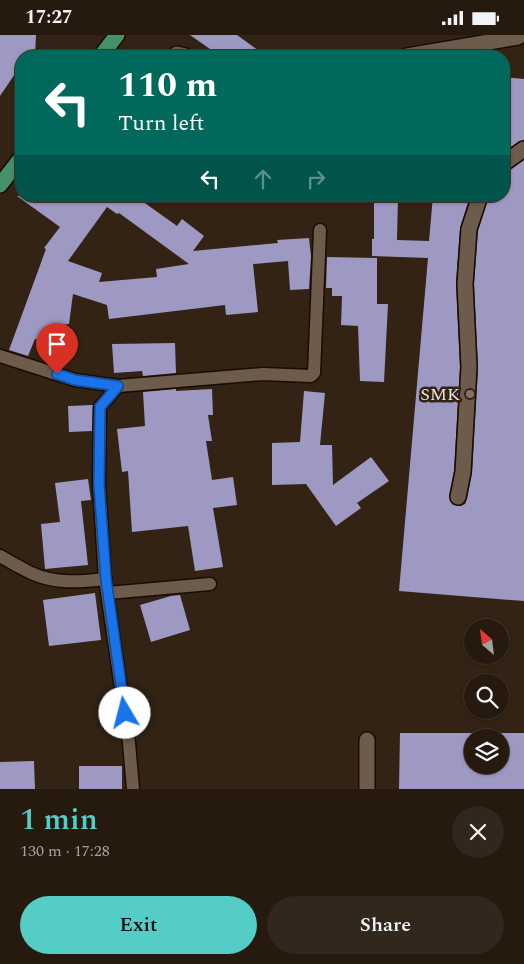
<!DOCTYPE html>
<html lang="en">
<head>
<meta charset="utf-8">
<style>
  :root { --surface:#261a0f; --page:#32271d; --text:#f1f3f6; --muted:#a4a19e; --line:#42382f; --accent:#54cdc7 }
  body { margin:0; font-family:Spectral,serif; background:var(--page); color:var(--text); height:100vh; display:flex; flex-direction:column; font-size:19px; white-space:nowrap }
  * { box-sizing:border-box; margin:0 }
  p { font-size:16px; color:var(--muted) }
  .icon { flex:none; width:28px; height:28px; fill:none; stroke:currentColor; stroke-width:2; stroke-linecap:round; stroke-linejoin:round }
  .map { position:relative; height:754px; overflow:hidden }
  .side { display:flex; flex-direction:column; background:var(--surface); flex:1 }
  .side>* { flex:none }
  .guide { position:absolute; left:15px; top:15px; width:495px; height:152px; border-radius:20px; box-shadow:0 1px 4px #0004,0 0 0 1px var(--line); background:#00695c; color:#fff; overflow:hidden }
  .needle { width:32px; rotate:332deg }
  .fabs { position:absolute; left:464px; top:584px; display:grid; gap:10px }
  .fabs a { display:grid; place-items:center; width:45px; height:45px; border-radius:50%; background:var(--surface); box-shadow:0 1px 4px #0004,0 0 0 1px var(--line); font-size:25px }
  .pin { position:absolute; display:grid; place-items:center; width:42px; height:42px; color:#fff; margin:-51px -21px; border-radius:50% 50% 50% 0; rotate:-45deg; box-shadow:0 0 5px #0007 }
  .pin .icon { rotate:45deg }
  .me { position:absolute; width:55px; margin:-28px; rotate:352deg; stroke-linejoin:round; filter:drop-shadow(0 0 4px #0008) }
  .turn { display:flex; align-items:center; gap:18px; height:105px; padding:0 20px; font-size:22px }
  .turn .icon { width:65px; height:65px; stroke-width:2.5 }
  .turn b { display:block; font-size:35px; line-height:42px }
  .lanes { display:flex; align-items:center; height:48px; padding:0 20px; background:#0003; justify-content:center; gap:25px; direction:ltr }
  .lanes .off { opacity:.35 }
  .round { display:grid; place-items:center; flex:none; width:52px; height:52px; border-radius:26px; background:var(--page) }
  .summary { display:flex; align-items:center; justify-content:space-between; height:85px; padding:0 20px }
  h1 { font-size:30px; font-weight:600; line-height:38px; color:var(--accent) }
  .cta { display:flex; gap:10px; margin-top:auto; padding:10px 20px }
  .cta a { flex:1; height:58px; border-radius:30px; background:var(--accent); color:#111; font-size:20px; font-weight:600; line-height:58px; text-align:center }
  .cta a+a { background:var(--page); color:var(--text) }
  .status { display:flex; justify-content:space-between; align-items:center; height:35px; padding:0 25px; background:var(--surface); direction:ltr }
  .status svg { height:14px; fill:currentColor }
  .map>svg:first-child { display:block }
  .building { fill:#9e99c2; fill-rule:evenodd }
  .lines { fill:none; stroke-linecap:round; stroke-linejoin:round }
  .service-casing { stroke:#190c01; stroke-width:15 }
  .minor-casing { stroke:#190c01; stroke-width:18 }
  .primary-casing { stroke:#190c01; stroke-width:18 }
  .service { stroke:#6d5b4b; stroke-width:12 }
  .minor { stroke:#6d5b4b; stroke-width:15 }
  .primary { stroke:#459169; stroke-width:15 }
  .route-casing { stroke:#114b97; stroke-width:12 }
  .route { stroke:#1a73e8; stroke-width:9 }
  .education-dot { fill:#8d6e63; stroke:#322314; stroke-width:2 }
  .labels { text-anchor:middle; stroke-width:5; stroke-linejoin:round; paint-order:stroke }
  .poi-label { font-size:18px; fill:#f0e6dc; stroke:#322314; text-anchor:end }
</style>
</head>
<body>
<div class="status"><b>17:27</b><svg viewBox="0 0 49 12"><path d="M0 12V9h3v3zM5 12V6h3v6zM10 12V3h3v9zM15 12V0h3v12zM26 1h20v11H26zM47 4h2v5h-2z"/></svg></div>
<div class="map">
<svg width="524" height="754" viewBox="0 0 524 754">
  <rect width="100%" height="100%" fill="#322314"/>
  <!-- building -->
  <g class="building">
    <polygon points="0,0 36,0 35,21 21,21 21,30 0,61"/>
    <polygon points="190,0 237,0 266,21 220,21"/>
    <polygon points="504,42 524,44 524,105 519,106 504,117"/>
    <polygon points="524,125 524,566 399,556 428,223 372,221 372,204 374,204 374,161 398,161 397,205 429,206 433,161 470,161 460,193 456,248 460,332 454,436 449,461 452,469 461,471 465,469 467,464 472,438 478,333 474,249 478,196 489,161 504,161 504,137 509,136"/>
    <path d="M 17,161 L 135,161 L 177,191 L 182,184 L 204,201 L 193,216 L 278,208 L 277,205 L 309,203 L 311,221 L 309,254 L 290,255 L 288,226 L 253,229 L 258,277 L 226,280 L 225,270 L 109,284 L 107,270 L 73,259 L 69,289 L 56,291 L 57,306 L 35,304 L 28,321 L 9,315 L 46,214 L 44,213 L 60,192 ZM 107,172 L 117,179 L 119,178 L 189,229 L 156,234 L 157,242 L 99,247 L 102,238 L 68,226 Z"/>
    <polygon points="327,222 377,223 377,269 388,269 384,347 360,346 358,291 341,290 342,261 332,261 332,253 326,253"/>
    <polygon points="175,308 176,338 143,341 142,336 114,338 112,309"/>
    <polygon points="176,354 176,356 212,354 213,380 208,380 212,406 206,406 212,445 233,442 237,470 213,473 223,532 195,536 188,491 132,497 128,436 122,437 117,394 145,391 143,357"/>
    <polygon points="304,356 325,358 320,410 332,410 333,450 371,422 389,446 357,468 361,473 336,491 306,449 272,450 272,408 300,407"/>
    <polygon points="93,370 92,396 69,397 68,371"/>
    <polygon points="88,444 91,465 81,466 88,530 45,534 41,489 60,487 55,448"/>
    <polygon points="95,558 101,605 49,611 43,565"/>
    <polygon points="180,560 190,595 151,607 140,570 171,561"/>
    <path d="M 400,698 L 524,698 L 524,754 L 399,754 ZM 472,702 L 500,702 L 500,730 L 472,730 Z"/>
    <polygon points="34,726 35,754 0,754 0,727"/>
    <rect x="79" y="731" width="43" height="23"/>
  </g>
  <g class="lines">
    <!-- service casing -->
    <g class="service-casing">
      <g id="service">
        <polyline points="0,321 75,345 118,351"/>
        <path d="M 0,521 C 10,527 21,533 31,538 C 55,549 81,547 105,544"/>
        <polyline points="108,558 210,549"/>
        <polyline points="133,754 129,708 105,544 99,450 100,372 118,351 263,339 311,341 314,338 320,195"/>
      </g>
    </g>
    <!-- minor casing -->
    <g class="minor-casing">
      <g id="minor">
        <polyline points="174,21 177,19 186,21"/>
        <polyline points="407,21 518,2 520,0"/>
        <polyline points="504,128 524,114"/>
        <polyline points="458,462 463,437 469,332 465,249 469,194 480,161"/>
        <polyline points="367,754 367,705"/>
      </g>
    </g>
    <!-- primary casing -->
    <g class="primary-casing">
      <g id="primary">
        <polyline points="101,21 117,0"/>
        <polyline points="0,150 21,123"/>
      </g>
    </g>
    <!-- service -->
    <use href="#service" class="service"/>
    <!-- minor -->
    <use href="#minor" class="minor"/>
    <!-- primary -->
    <use href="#primary" class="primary"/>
  </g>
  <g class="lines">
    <!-- route casing -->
    <g class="route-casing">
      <polyline id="route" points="57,339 75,345 118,351 100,372 99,450 106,544 125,678"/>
    </g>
    <!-- route -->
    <use href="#route" class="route"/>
  </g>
  <!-- markers -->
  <circle class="education-dot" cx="470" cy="359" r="5"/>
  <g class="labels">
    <!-- poi labels -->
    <g class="poi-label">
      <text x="460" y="365">SMK</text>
    </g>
  </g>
</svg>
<div class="fabs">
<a><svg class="needle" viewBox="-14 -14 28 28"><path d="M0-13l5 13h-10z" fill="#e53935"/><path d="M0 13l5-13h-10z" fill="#a4a19e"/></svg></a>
<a><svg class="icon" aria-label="search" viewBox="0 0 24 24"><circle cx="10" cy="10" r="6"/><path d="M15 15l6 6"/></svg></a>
<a><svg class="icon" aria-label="layers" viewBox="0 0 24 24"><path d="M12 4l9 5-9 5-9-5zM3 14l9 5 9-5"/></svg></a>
</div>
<div class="pin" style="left:57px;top:339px;background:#d93025"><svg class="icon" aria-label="arrive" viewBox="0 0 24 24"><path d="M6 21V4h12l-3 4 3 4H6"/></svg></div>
<svg class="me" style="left:125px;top:678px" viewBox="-20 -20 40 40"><circle r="19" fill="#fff"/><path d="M0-13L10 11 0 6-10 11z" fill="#1a73e8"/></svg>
<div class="guide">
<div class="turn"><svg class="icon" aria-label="left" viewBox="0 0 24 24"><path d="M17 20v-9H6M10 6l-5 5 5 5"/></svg><div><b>110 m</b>Turn left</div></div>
<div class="lanes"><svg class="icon" aria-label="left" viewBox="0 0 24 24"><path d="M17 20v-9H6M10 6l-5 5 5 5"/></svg><svg class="icon off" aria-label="ahead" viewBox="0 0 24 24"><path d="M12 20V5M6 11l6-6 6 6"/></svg><svg class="icon off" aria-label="right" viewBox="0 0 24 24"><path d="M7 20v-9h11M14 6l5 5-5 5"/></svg></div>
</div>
</div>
<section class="side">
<div class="summary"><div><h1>1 min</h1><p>130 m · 17:28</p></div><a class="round"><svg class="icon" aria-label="close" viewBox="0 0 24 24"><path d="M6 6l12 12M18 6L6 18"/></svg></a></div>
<div class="cta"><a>Exit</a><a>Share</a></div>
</section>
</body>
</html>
